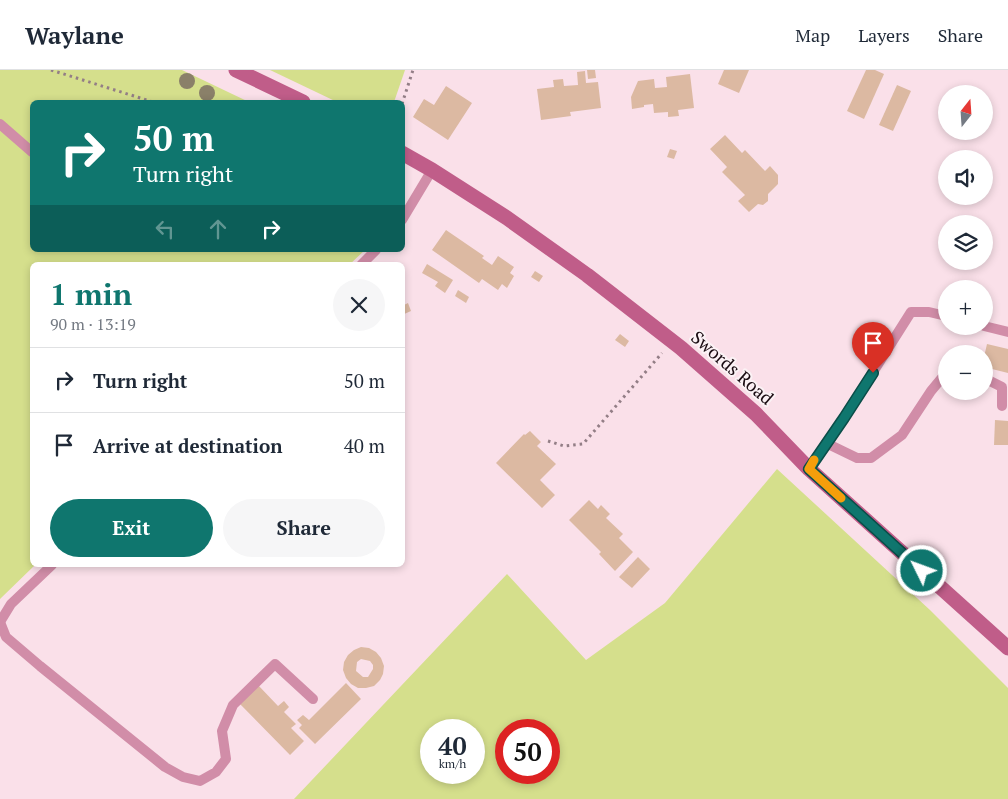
<!DOCTYPE html>
<html lang="en">
<head>
<meta charset="utf-8">
<style>
  :root { --surface:#fff; --page:#f6f6f7; --text:#1f2937; --muted:#747a83; --line:#e0e1e3; --accent:#0f766e }
  body { margin:0; font-family:"PT Serif",serif; background:var(--page); color:var(--text); height:100vh; display:flex; flex-direction:column; font-size:19px; white-space:nowrap }
  * { box-sizing:border-box; margin:0 }
  p { font-size:16px; color:var(--muted) }
  .icon { flex:none; width:28px; height:28px; fill:none; stroke:currentColor; stroke-width:2; stroke-linecap:round; stroke-linejoin:round }
  .map { position:relative; flex:1; overflow:hidden }
  .details { position:absolute; left:30px; top:192px; width:375px; height:305px; display:flex; flex-direction:column; background:var(--surface); border-radius:8px; box-shadow:0 2px 8px #0003 }
  .details>* { flex:none }
  .top-card { position:absolute; left:30px; top:30px; width:375px; height:152px; border-radius:8px; box-shadow:0 2px 8px #0003; background:#0f766e; color:#fff; overflow:hidden }
  .needle { width:32px; rotate:17deg }
  .tools { position:absolute; left:938px; top:15px; display:grid; gap:10px }
  .tools a { display:grid; place-items:center; width:55px; height:55px; border-radius:50%; background:var(--surface); box-shadow:0 2px 8px #0003; font-size:25px }
  .speed { position:absolute; left:420px; top:649px; display:flex; gap:10px; font-size:25px; font-weight:700; text-align:center }
  .speed>* { display:grid; place-content:center; width:65px; height:65px; border-radius:50%; background:var(--surface); box-shadow:0 2px 8px #0003; line-height:1 }
  .speed small { font-size:12px; font-weight:400 }
  .speed .limit { border:8px solid #d22; background:#fff; color:#111 }
  .pin { position:absolute; display:grid; place-items:center; width:42px; height:42px; color:#fff; margin:-51px -21px; border-radius:50% 50% 50% 0; rotate:-45deg; box-shadow:0 0 5px #0007 }
  .pin .icon { rotate:45deg }
  .me { position:absolute; width:55px; margin:-28px; rotate:312deg; stroke-linejoin:round; filter:drop-shadow(0 0 4px #0008) }
  .turn { display:flex; align-items:center; gap:18px; height:105px; padding:0 20px; font-size:22px }
  .turn .icon { width:65px; height:65px; stroke-width:2.5 }
  .turn b { display:block; font-size:35px; line-height:42px }
  .lanes { display:flex; align-items:center; height:48px; padding:0 20px; background:#0003; justify-content:center; gap:25px; direction:ltr }
  .lanes .off { opacity:.35 }
  .round { display:grid; place-items:center; flex:none; width:52px; height:52px; border-radius:26px; background:var(--page) }
  .headline { display:flex; align-items:center; justify-content:space-between; height:85px; padding:0 20px }
  h1 { font-size:30px; font-weight:800; line-height:38px; color:var(--accent) }
  .action { display:flex; gap:10px; margin-top:auto; padding:10px 20px }
  .action a { flex:1; height:58px; border-radius:30px; background:var(--accent); color:#fff; font-size:20px; font-weight:800; line-height:58px; text-align:center }
  .action a+a { background:var(--page); color:var(--text) }
  ul { padding:0; list-style:none }
  li { display:flex; align-items:center; gap:15px; height:65px; padding:0 20px; border-top:1px solid var(--line) }
  li div { flex:1 }
  li b { display:block; font-size:19px }
  li em { font-style:normal }
  header { display:flex; align-items:center; gap:30px; box-sizing:border-box; height:70px; padding:0 25px; background:var(--surface); border-bottom:1px solid var(--line) }
  header strong { font-size:24px }
  nav { display:flex; gap:28px; margin-inline-start:auto; font-size:18px }
  .map>svg:first-child { display:block }
  .green { fill:#d5df8c; fill-rule:evenodd }
  .building { fill:#dcb9a2; fill-rule:evenodd }
  .lines { fill:none; stroke-linecap:round; stroke-linejoin:round }
  .path { stroke:#937e86; stroke-width:3; stroke-dasharray:2.5 4; stroke-linecap:butt }
  .lane { stroke:#d18da8; stroke-width:10 }
  .secondary { stroke:#c05d89; stroke-width:15 }
  .tree { fill:#8a8069 }
  .route-casing { stroke:#0a4d48; stroke-width:12 }
  .route { stroke:#0f766e; stroke-width:9 }
  .slow { stroke:#f59e0b; stroke-width:9 }
  .labels { text-anchor:middle; stroke-width:4; stroke-linejoin:round; paint-order:stroke }
  .street-label { font-size:18px; fill:#1a0c12; stroke:#fbf2f5 }
</style>
</head>
<body>
<header>
<strong>Waylane</strong>
<nav><a>Map</a><a>Layers</a><a>Share</a></nav>
</header>
<div class="map">
<svg width="1008" height="729" viewBox="0 0 1008 729">
  <rect width="100%" height="100%" fill="#fae0e9"/>
  <!-- green -->
  <g class="green">
    <polygon points="0,0 182,0 249,32 32,32 32,180 365,180 349,195 32,195 32,495 35,495 0,529"/>
    <polygon points="270,0 405,0 394,32 337,32"/>
    <path d="M 777,399 L 930,540 L 1008,618 L 1008,729 L 294,729 L 507,504 L 586,590 L 665,533 ZM 431,660 L 474,660 L 474,702 L 431,702 ZM 506,660 L 549,660 L 549,702 L 506,702 Z"/>
  </g>
  <!-- building -->
  <g class="building">
    <polygon points="587,0 595,0 596,8 588,9"/>
    <polygon points="724,0 749,0 739,23 718,14"/>
    <polygon points="866,0 875,0 884,4 864,49 847,41"/>
    <polygon points="585,1 586,13 598,12 601,38 570,42 571,46 541,50 537,19 554,17 553,10 563,9 564,16 578,15 577,2"/>
    <polygon points="690,4 694,38 678,40 679,46 668,47 668,42 654,43 653,34 644,35 644,37 632,39 631,27 638,11 654,9 655,18 667,17 666,7"/>
    <polygon points="897,15 911,21 893,61 879,55"/>
    <polygon points="446,16 472,33 448,70 413,47 424,29 434,35"/>
    <polygon points="725,65 742,83 745,80 765,101 770,96 778,105 778,114 768,124 768,131 763,135 758,134 749,142 738,131 745,125 722,102 727,97 710,79"/>
    <polygon points="670,79 677,81 674,89 667,87"/>
    <polygon points="446,160 484,186 482,188 492,195 498,186 514,197 510,203 514,206 507,218 502,214 498,220 482,209 479,213 432,180"/>
    <polygon points="427,194 453,210 445,223 435,216 438,212 422,203"/>
    <polygon points="535,201 543,206 539,212 531,207"/>
    <polygon points="458,220 469,227 466,233 455,226"/>
    <polygon points="408,233 411,241 402,245 402,236"/>
    <polygon points="620,264 629,271 625,277 615,270"/>
    <polygon points="987,274 1008,279 1008,303 984,297 984,287"/>
    <polygon points="995,350 1008,351 1008,375 994,375"/>
    <polygon points="530,361 541,372 537,376 556,394 540,410 555,425 542,438 496,393 524,364 525,365"/>
    <polygon points="589,430 598,439 601,435 610,444 606,448 623,464 619,468 633,482 615,501 599,484 601,482 569,450"/>
    <polygon points="638,487 650,499 632,518 619,507"/>
    <path d="M 361,577 L 369,578 L 376,582 L 381,588 L 384,596 L 383,604 L 380,610 L 374,616 L 366,618 L 358,618 L 351,614 L 346,608 L 343,600 L 344,592 L 348,585 L 354,580 ZM 361,589 L 370,591 L 373,595 L 373,599 L 368,607 L 363,607 L 356,601 L 357,592 Z"/>
    <polygon points="346,613 361,629 315,674 299,658 302,655 297,650 303,645 309,650"/>
    <polygon points="258,615 278,636 284,631 289,637 284,642 296,654 291,658 304,671 290,685 239,633"/>
  </g>
  <g class="lines">
    <!-- path -->
    <g class="path">
      <polyline points="51,0 153,32"/>
      <polyline points="402,34 413,0"/>
      <polyline points="548,371 564,376 583,374 662,283"/>
    </g>
    <!-- lane -->
    <g class="lane">
      <polyline points="0,54 32,82"/>
      <polyline points="402,150 432,100"/>
      <polyline points="361,195 376,180"/>
      <polyline points="984,256 1008,262"/>
      <polyline points="984,308 1002,317 1002,336"/>
      <polyline points="826,373 857,388 871,388 902,365 931,321 946,303"/>
      <polyline points="809,399 844,348 911,242 929,242 946,246"/>
      <polyline points="0,552 6,567 40,596 165,697 183,707 200,711 216,702 226,689 222,661 233,635 275,594 313,629"/>
      <polyline points="0,552 11,534 52,495"/>
    </g>
    <!-- secondary -->
    <g class="secondary">
      <polyline points="236,0 303,32"/>
      <polyline points="402,83 432,100 507,148 587,205 681,278 756,344 809,399 1008,578"/>
    </g>
  </g>
  <!-- trees -->
  <g class="tree">
    <circle cx="187" cy="11" r="8"/>
    <circle cx="207" cy="23" r="8"/>
  </g>
  <g class="lines">
    <!-- route casing -->
    <g class="route-casing">
      <polyline id="route" points="873,303 844,348 809,399 922,501"/>
    </g>
    <!-- route -->
    <use href="#route" class="route"/>
    <!-- slow -->
    <polyline class="slow" points="814,390 809,399 841,428"/>
  </g>
  <g class="labels">
    <!-- street labels -->
    <g class="street-label">
      <text transform="translate(732 298) rotate(41)" y="6">Swords Road</text>
    </g>
  </g>
</svg>
<div class="tools">
<a><svg class="needle" viewBox="-14 -14 28 28"><path d="M0-13l5 13h-10z" fill="#e53935"/><path d="M0 13l5-13h-10z" fill="#747a83"/></svg></a>
<a><svg class="icon" aria-label="sound" viewBox="0 0 24 24"><path d="M4 9h4l5-4v14l-5-4H4zM17 9q2 3 0 6"/></svg></a>
<a><svg class="icon" aria-label="layers" viewBox="0 0 24 24"><path d="M12 4l9 5-9 5-9-5zM3 14l9 5 9-5"/></svg></a>
<a>+</a>
<a>−</a>
</div>
<div class="speed"><div>40<small>km/h</small></div><div class="limit">50</div></div>
<div class="pin" style="left:873px;top:303px;background:#d93025"><svg class="icon" aria-label="arrive" viewBox="0 0 24 24"><path d="M6 21V4h12l-3 4 3 4H6"/></svg></div>
<svg class="me" style="left:922px;top:501px" viewBox="-20 -20 40 40"><circle r="17" fill="#0f766e" stroke="#fff" stroke-width="3"/><path d="M0-11L8 9 0 5-8 9z" fill="#fff"/></svg>
<div class="top-card">
<div class="turn"><svg class="icon" aria-label="right" viewBox="0 0 24 24"><path d="M7 20v-9h11M14 6l5 5-5 5"/></svg><div><b>50 m</b>Turn right</div></div>
<div class="lanes"><svg class="icon off" aria-label="left" viewBox="0 0 24 24"><path d="M17 20v-9H6M10 6l-5 5 5 5"/></svg><svg class="icon off" aria-label="ahead" viewBox="0 0 24 24"><path d="M12 20V5M6 11l6-6 6 6"/></svg><svg class="icon" aria-label="right" viewBox="0 0 24 24"><path d="M7 20v-9h11M14 6l5 5-5 5"/></svg></div>
</div>
<section class="details">
<div class="headline"><div><h1>1 min</h1><p>90 m · 13:19</p></div><a class="round"><svg class="icon" aria-label="close" viewBox="0 0 24 24"><path d="M6 6l12 12M18 6L6 18"/></svg></a></div>
<ul>
<li><svg class="icon" aria-label="right" viewBox="0 0 24 24"><path d="M7 20v-9h11M14 6l5 5-5 5"/></svg><div><b>Turn right</b></div><em>50 m</em></li>
<li><svg class="icon" aria-label="arrive" viewBox="0 0 24 24"><path d="M6 21V4h12l-3 4 3 4H6"/></svg><div><b>Arrive at destination</b></div><em>40 m</em></li>
</ul>
<div class="action"><a>Exit</a><a>Share</a></div>
</section>
</div>
</body>
</html>
